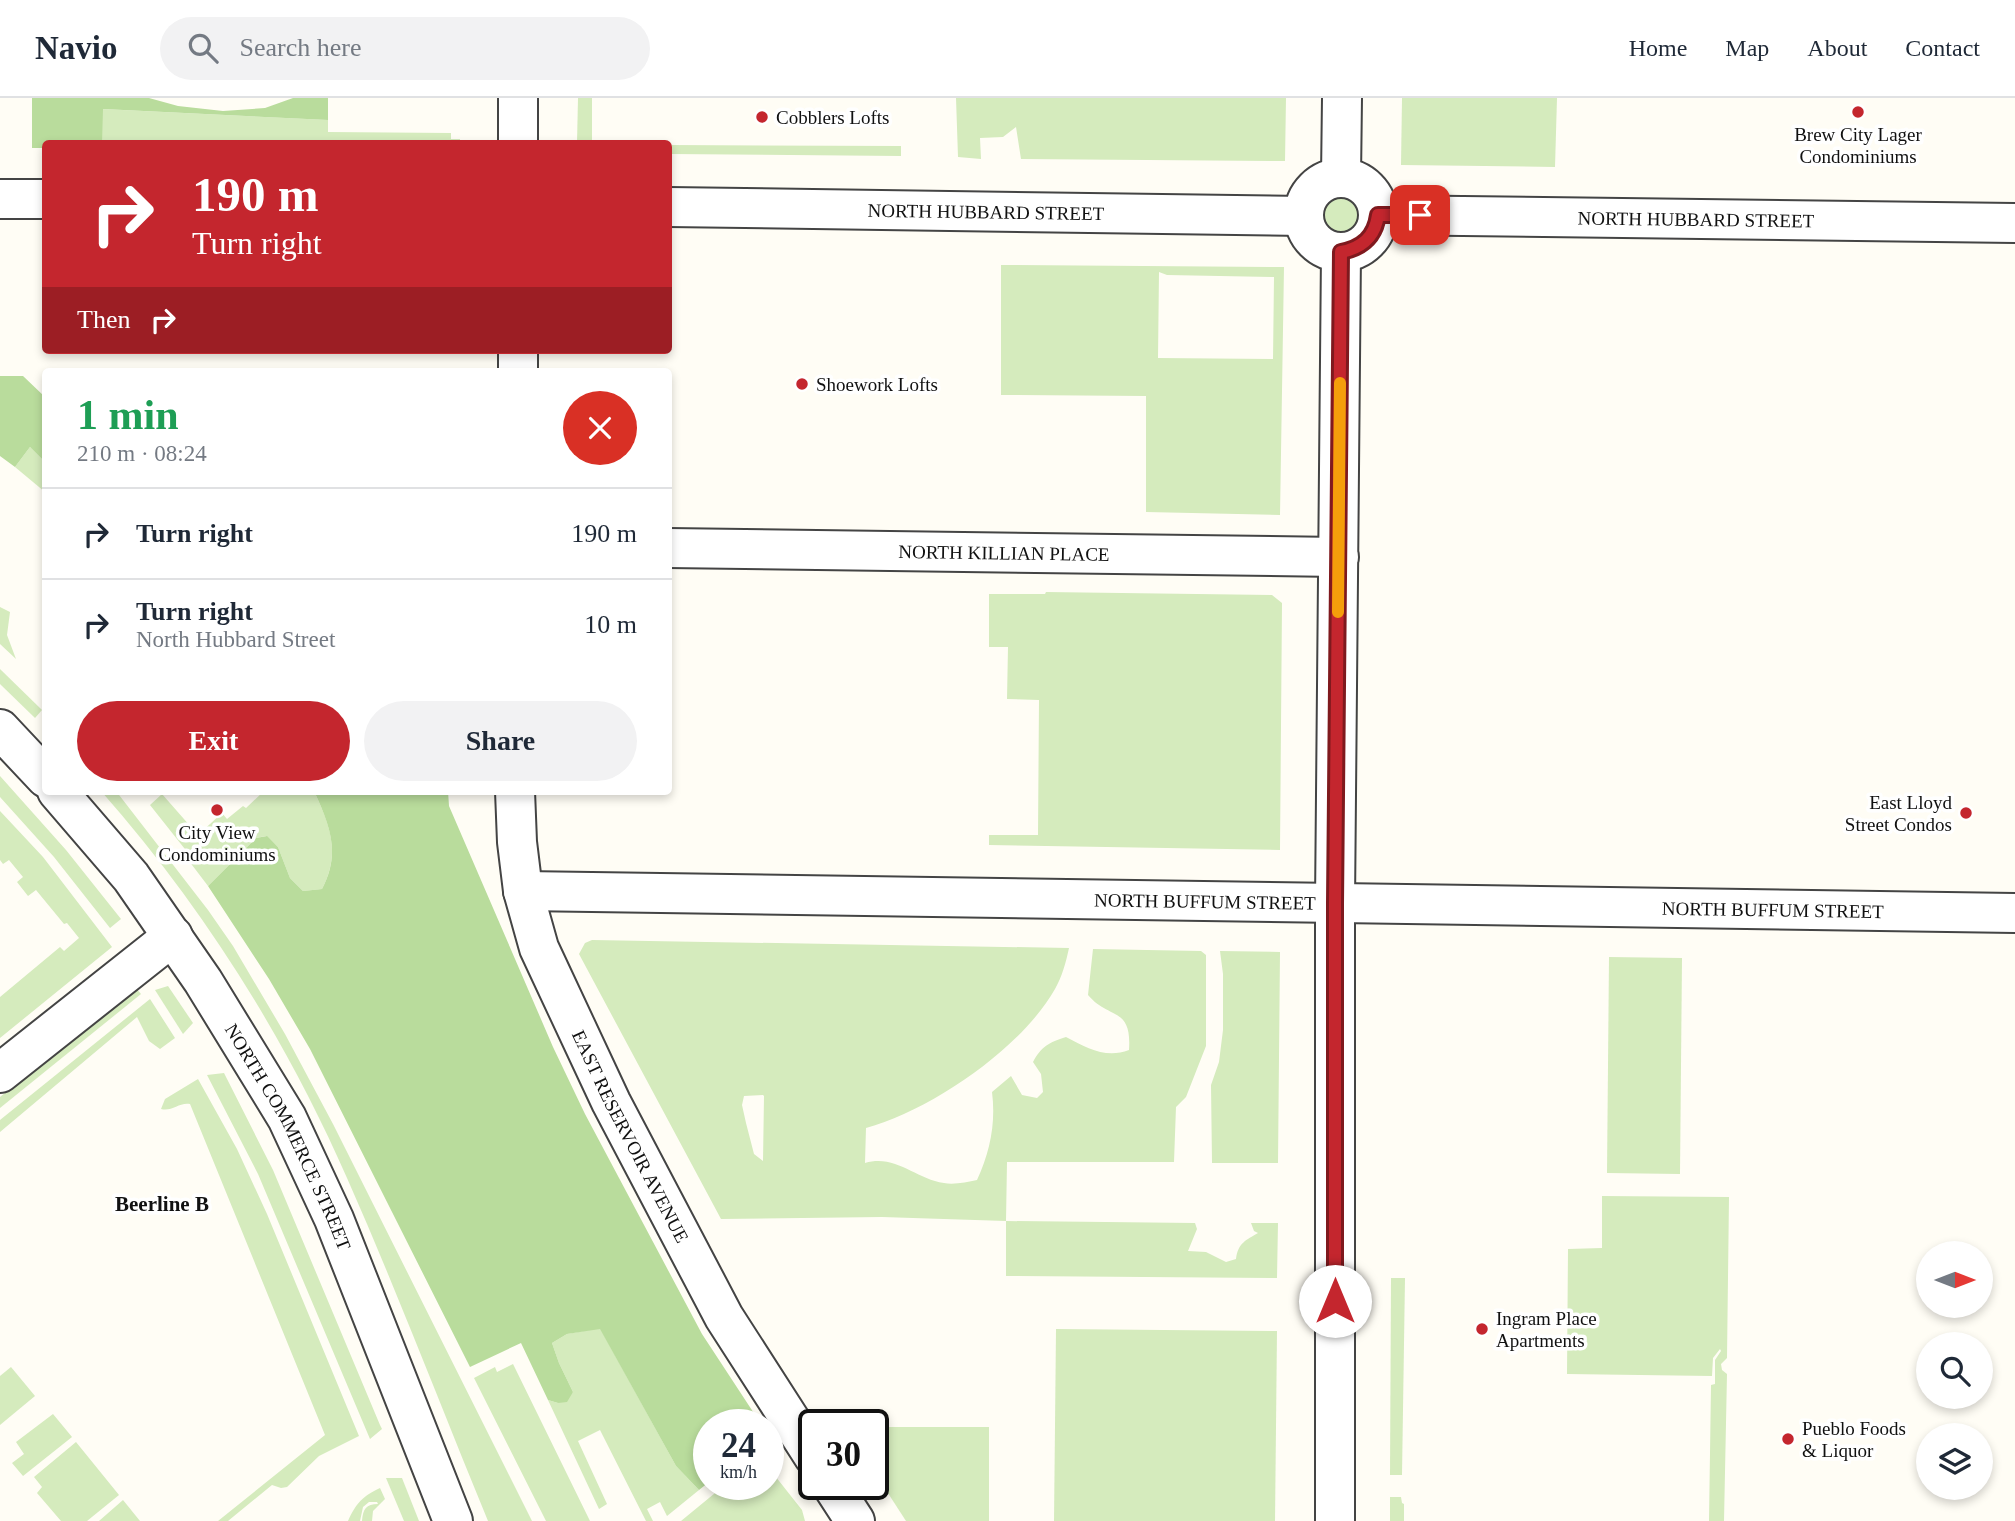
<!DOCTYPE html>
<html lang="en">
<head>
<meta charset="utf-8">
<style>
  :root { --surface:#fff; --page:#f2f2f3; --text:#1f2937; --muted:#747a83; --line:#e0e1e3; --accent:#c4262e }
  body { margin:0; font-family:"Times New Roman",serif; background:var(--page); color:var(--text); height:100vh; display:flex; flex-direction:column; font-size:26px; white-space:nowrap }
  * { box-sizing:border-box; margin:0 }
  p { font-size:23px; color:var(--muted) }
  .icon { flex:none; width:38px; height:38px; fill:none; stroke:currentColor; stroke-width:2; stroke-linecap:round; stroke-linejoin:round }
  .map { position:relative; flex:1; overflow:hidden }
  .sheet { position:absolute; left:42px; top:270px; width:630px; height:427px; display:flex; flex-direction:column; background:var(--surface); border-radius:7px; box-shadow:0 4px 10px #0003 }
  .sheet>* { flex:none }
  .top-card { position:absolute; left:42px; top:42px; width:630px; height:214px; border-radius:7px; box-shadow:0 4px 10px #0003; background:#c4262e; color:#fff; overflow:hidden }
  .needle { width:46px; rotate:90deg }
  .controls { position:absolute; left:1916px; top:1143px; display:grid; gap:14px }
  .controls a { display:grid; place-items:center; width:77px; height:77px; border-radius:50%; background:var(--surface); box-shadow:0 4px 10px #0003; font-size:35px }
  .speed { position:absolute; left:693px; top:1311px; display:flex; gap:14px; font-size:35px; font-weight:700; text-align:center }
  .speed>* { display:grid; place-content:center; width:91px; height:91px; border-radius:50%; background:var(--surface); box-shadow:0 4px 10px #0003; line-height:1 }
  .speed small { font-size:18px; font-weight:400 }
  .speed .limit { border:4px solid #111; border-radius:10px; background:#fff; color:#111 }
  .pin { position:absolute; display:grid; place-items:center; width:60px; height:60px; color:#fff; margin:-30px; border-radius:14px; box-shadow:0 4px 10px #0006 }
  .me { position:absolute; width:77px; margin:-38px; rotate:0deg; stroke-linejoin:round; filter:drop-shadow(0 0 5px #0008) }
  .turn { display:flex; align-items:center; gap:24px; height:147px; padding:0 35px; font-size:32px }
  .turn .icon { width:91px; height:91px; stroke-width:2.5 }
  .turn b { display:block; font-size:49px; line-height:60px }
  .then { display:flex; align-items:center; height:66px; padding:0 35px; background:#0003; gap:14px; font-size:26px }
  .round { display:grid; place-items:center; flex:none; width:74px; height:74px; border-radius:37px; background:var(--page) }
  .headline { display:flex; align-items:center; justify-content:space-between; height:119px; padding:0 35px }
  h1 { font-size:42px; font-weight:800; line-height:52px; color:#1e9e55 }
  .action { display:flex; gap:14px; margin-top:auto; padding:14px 35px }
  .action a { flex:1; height:80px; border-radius:42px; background:var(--accent); color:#fff; font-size:28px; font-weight:800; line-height:80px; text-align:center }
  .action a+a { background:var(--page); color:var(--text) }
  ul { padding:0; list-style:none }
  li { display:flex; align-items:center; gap:21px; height:91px; padding:0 35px; border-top:2px solid var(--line) }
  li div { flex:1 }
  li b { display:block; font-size:26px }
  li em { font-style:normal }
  header { display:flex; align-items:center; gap:42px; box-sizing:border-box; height:98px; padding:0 35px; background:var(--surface); border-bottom:2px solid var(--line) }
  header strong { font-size:33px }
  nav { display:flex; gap:38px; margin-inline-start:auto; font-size:24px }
  .search { width:490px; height:63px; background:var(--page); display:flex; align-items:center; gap:18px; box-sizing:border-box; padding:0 24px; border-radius:38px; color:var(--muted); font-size:26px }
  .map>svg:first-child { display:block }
  .green { fill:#d5ebbd; fill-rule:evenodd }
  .forest { fill:#b9dc9c }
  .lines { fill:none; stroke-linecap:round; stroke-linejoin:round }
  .minor-casing { stroke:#444; stroke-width:42 }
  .minor { stroke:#fff; stroke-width:38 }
  .route-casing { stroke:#7f191e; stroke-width:18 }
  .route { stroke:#c4262e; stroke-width:12 }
  .slow { stroke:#f59e0b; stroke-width:12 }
  .poi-dot { fill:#c4262e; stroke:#fff; stroke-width:2.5 }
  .labels { text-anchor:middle; stroke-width:7; stroke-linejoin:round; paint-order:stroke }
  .poi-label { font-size:19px; fill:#111; stroke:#fff; text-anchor:start }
  .street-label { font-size:19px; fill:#111; stroke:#fff }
  .neighbourhood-label { font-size:21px; font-weight:bold; fill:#111; stroke:#fff }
</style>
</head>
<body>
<header>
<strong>Navio</strong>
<div class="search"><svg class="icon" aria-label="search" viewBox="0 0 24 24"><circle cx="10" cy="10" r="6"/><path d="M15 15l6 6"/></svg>Search here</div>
<nav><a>Home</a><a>Map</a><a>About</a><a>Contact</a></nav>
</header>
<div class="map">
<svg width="2015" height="1423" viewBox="0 0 2015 1423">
  <rect width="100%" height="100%" fill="#fffdf5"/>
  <!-- green -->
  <g class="green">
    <polygon points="578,0 592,0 592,45 577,45"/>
    <polygon points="956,0 1286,0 1285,63 1021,61 1016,29 1003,39 980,40 981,61 958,59"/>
    <polygon points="1402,0 1557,0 1555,69 1401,67"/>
    <polygon points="102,11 328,22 328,34 451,35 451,41 460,41 460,45 102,45"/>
    <polygon points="669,47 901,48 901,58 669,56"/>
    <circle cx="1341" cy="116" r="25"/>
    <path d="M 1001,167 L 1284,169 L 1280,417 L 1146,414 L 1146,298 L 1001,297 ZM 1159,174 L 1167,177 L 1274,179 L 1273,261 L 1158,260 Z"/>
    <polygon points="30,349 45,364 45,394 15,369"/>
    <polygon points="1046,494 1272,497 1282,505 1280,752 989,747 989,737 1038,737 1039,602 1007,601 1008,549 989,549 989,496 1045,496"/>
    <polygon points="0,509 10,514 7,537 16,561 0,546"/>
    <polygon points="0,571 42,612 35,620 0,586"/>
    <polygon points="0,678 66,752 121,821 110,830 54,759 0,699"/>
    <path d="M 101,693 L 116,693 L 208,812 L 233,848 L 285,936 L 333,1026 L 532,1423 L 488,1423 C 441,1309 397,1193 347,1080 C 286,941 202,807 101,693 Z"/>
    <path d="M 264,693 L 314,693 C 330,728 341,754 322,791 L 303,793 L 290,780 L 278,749 L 266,738 L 256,740 L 208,788 L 189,763 L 192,760 L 150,707 L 162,696 L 198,737 L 222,715 L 227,721 L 243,708 L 246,710 Z"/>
    <polygon points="0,713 43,759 112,849 0,940 0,899 60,849 64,853 79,840 67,825 64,826 36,792 28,798 17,784 23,779 9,762 3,766 0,762"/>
    <path d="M 592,842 L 1069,850 C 1066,864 1062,879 1055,891 C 1021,951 931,1012 866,1030 L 865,1065 C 896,1056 915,1081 944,1085 C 954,1087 967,1084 977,1082 C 990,1054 996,1025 992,994 L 1011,978 L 1022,997 L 1037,1000 L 1043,994 L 1041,976 L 1033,964 C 1041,949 1049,944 1066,939 C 1087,950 1106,961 1129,952 C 1132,908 1109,922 1088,897 L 1093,851 L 1201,853 L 1206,857 L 1206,948 L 1186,999 L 1176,1009 L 1174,1064 L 1007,1064 L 1006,1123 L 1195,1125 L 1197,1131 L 1188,1153 L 1206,1154 L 1226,1164 L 1236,1161 C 1238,1145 1246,1142 1258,1135 L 1254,1133 L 1251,1125 L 1278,1125 L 1277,1180 L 1006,1178 L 1006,1123 L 882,1119 L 721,1121 L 579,856 L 585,845 ZM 763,997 L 764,998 L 763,1063 L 754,1056 L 746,1025 L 742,1007 L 744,998 Z"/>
    <polygon points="1220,853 1280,854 1278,1065 1212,1065 1211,987 1219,964 1223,932 1223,876"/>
    <polygon points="1609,859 1682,860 1680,1076 1607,1075"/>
    <polygon points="168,888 193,925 183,936 155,892"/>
    <polygon points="135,889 141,896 0,1010 0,999"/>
    <polygon points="150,901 175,940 160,951 149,943 137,919 0,1034 0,1022"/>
    <polygon points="224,975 273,1072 380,1327 382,1331 370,1341 258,1076 207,977"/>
    <path d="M 198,981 L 237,1051 L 267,1116 L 359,1338 L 319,1358 L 287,1389 L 281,1390 L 272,1387 L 228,1423 L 218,1423 L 325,1337 L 190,1006 C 179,1004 172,1014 161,1011 L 165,1001 Z"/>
    <polygon points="1602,1098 1729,1099 1727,1260 1721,1266 1722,1272 1727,1276 1724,1423 1709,1423 1711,1287 1715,1286 1715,1262 1721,1253 1720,1251 1713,1260 1712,1278 1567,1276 1568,1151 1602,1150"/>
    <polygon points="1391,1180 1405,1180 1402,1377 1390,1377"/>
    <polygon points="600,1230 676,1368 699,1392 667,1418 660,1404 647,1411 653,1423 646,1423 600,1332 578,1343 607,1406 599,1411 548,1302 558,1305 573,1294 559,1265 552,1245 567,1236"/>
    <polygon points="1056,1231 1277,1233 1275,1423 1054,1423"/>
    <polygon points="513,1266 514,1268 590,1423 546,1423 474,1280 495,1269 497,1274"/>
    <polygon points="11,1269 35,1298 0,1327 0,1278"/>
    <polygon points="53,1316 72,1339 23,1378 12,1365 24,1356 16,1344"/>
    <polygon points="873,1329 989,1329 989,1423 906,1423 873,1372"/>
    <polygon points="76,1344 119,1397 87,1423 61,1423 37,1395 42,1389 34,1379"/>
    <polygon points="768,1369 802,1412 805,1423 681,1423 726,1386 768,1386"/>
    <polygon points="386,1380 402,1380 419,1423 404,1423"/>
    <path d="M 380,1390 L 385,1401 L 373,1413 L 372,1423 L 362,1423 C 363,1411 366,1406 378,1406 L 377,1404 L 369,1404 L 363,1409 L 360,1423 L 348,1423 C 356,1405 363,1398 380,1390 Z"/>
    <polygon points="1390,1399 1401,1399 1402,1405 1404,1406 1404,1423 1390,1423"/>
    <polygon points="123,1402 140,1423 99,1423"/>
  </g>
  <!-- forest -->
  <g class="forest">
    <polygon points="32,0 149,0 178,8 223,13 265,10 293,0 328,0 328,22 103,11 102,45 46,46 45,50 32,50"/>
    <polygon points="0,278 23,278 45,299 45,364 30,349 15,369 0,358"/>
    <path d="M 314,693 L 448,693 L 449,708 L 553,949 L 585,1016 L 702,1236 L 761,1326 L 709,1326 L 709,1384 L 699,1392 L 676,1368 L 600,1231 L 567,1236 L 552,1245 L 559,1265 L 573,1294 L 567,1304 L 558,1305 L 548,1302 L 521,1245 L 470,1269 L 310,951 L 269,881 L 208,788 L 256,740 L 267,738 L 278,749 L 290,780 L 303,793 L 322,791 C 341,755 330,728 314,693 Z"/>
  </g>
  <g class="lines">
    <!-- minor casing -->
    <g class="minor-casing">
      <g id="minor">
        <polyline points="518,46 518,0"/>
        <polyline points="1341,79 1342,0"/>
        <circle cx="1341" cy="117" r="37"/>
        <polyline points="0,101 46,101"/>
        <path id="s1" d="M 668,109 L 1304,118"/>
        <path id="s2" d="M 1378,117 L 2015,125"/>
        <polyline points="518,273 518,252"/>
        <path id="s3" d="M 668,450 L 1339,459"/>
        <polyline points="0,631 46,680"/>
        <path id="s4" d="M 57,693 L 131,779 L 203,883 L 287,1020 L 334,1121 L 453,1423"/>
        <path id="s5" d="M 515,693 L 517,744 L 523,793 L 539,850 L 611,1004 L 724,1219 L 814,1359"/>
        <path id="s6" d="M 523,793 L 2015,815"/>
        <polyline points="0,975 173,838"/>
        <polyline points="831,1386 855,1423"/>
        <polyline points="1335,1423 1335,805 1341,154"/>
      </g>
    </g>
    <!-- minor -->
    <use href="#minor" class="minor"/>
  </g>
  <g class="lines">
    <!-- route casing -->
    <g class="route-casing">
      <path id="route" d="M 1335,1203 L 1335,805 L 1341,154 C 1362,150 1375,139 1378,117 L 1420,117"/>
    </g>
    <!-- route -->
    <use href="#route" class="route"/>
    <!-- slow -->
    <polyline class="slow" points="1338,514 1340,285"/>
  </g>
  <!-- markers -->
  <g class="poi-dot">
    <circle cx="1858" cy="14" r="7"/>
    <circle cx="762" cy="19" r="7"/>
    <circle cx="802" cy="286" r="7"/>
    <circle cx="217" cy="712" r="7"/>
    <circle cx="1966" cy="715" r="7"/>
    <circle cx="1482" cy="1231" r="7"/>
    <circle cx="1788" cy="1341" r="7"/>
  </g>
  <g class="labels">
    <!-- poi labels -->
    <g class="poi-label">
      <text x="776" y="26">Cobblers Lofts</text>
      <text x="1858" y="43" text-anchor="middle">Brew City Lager<tspan x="1858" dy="22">Condominiums</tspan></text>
      <text x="816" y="293">Shoework Lofts</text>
      <text x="1952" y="711" text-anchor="end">East Lloyd<tspan x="1952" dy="22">Street Condos</tspan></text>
      <text x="217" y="741" text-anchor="middle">City View<tspan x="217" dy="22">Condominiums</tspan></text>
      <text x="1496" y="1227">Ingram Place<tspan x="1496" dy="22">Apartments</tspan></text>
      <text x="1802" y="1337">Pueblo Foods<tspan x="1802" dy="22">&amp; Liquor</tspan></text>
    </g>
    <!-- street labels -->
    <g class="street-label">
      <text dy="7" stroke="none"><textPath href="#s1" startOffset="318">NORTH HUBBARD STREET</textPath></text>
      <text dy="7" stroke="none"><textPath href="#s2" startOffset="318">NORTH HUBBARD STREET</textPath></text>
      <text dy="7" stroke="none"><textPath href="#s3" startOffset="336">NORTH KILLIAN PLACE</textPath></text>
      <text dy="7" stroke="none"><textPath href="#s6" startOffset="682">NORTH BUFFUM STREET</textPath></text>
      <text dy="7" stroke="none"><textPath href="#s6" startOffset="1250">NORTH BUFFUM STREET</textPath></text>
      <text dy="7" stroke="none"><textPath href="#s4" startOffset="418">NORTH COMMERCE STREET</textPath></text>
      <text dy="7" stroke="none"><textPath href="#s5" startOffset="369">EAST RESERVOIR AVENUE</textPath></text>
    </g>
    <!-- neighbourhood labels -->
    <g class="neighbourhood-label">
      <text x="162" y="1113">Beerline B</text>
    </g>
  </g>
</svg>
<div class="controls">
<a><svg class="needle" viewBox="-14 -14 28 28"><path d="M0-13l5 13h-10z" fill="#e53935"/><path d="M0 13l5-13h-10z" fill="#747a83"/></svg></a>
<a><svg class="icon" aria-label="search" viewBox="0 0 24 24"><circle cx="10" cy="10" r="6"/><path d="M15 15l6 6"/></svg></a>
<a><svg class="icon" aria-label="layers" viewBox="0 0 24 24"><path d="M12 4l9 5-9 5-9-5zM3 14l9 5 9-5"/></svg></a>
</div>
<div class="speed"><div>24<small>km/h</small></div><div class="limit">30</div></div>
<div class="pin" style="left:1420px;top:117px;background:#d93025"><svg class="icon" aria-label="arrive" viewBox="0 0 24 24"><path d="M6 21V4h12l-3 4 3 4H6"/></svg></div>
<svg class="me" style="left:1335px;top:1203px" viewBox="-20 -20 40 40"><circle r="19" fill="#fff"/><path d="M0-13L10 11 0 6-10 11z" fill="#c4262e"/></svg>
<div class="top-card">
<div class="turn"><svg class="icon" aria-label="right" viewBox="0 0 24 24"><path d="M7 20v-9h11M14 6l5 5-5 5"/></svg><div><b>190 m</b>Turn right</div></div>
<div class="then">Then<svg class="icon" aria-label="right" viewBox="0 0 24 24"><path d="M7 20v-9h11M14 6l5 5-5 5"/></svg></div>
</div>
<section class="sheet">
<div class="headline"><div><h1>1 min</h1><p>210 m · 08:24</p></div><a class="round" style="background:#d93025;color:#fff"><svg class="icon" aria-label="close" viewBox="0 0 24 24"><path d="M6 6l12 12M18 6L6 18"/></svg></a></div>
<ul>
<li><svg class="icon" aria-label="right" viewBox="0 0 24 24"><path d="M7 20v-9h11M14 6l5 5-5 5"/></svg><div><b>Turn right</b></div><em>190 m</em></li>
<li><svg class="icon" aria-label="right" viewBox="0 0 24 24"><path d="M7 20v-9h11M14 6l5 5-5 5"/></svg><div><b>Turn right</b><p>North Hubbard Street</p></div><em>10 m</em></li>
</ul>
<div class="action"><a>Exit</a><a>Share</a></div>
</section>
</div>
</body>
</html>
